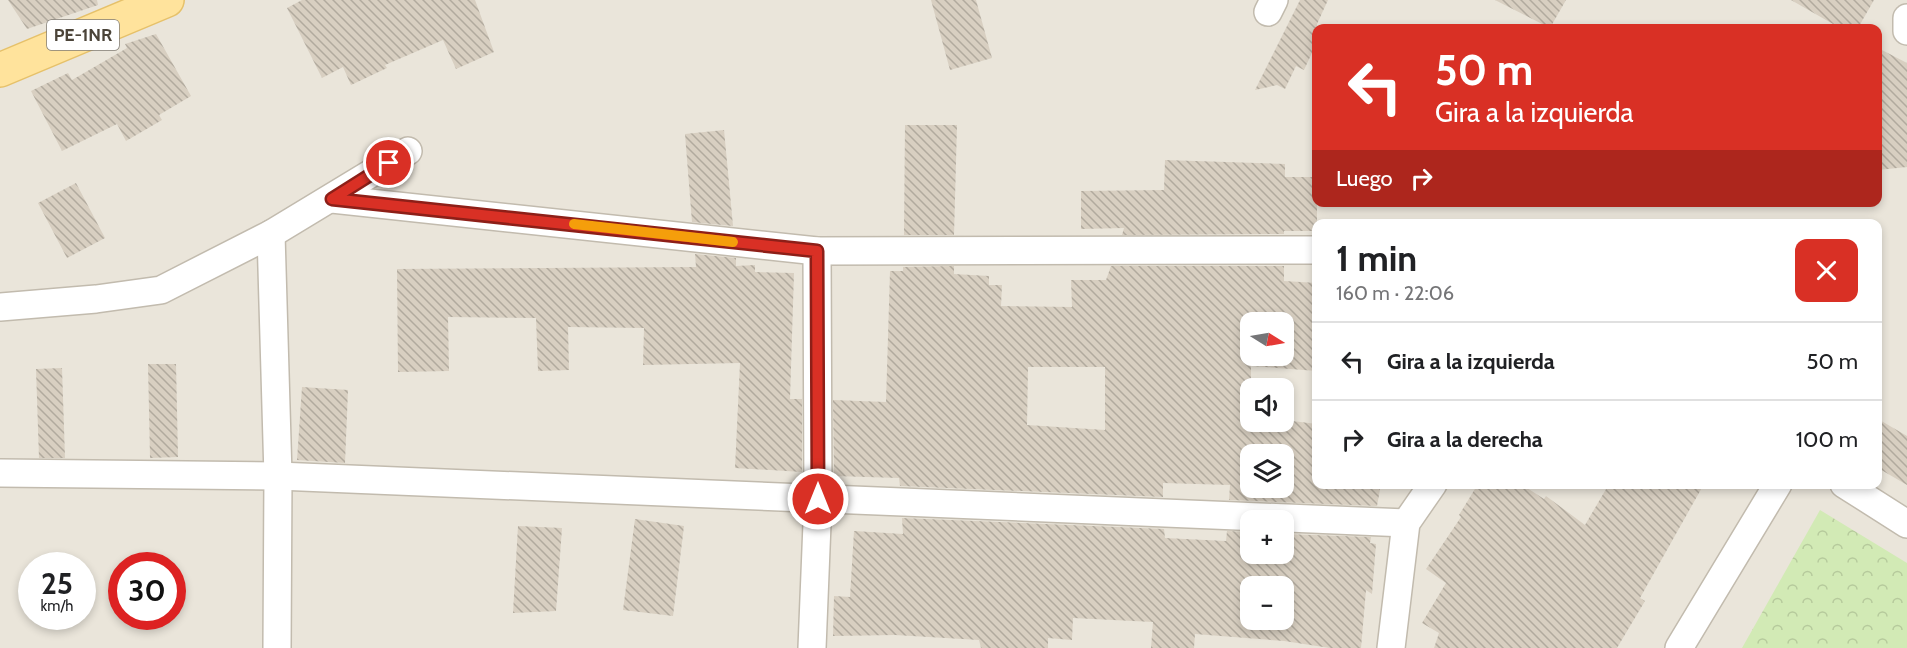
<!DOCTYPE html>
<html lang="es">
<head>
<meta charset="utf-8">
<style>
  :root { --surface:#fff; --page:#f2f2f2; --text:#202124; --muted:#757577; --line:#e0e0e0 }
  body { margin:0; font-family:Cabin,sans-serif; background:var(--page); color:var(--text); height:100vh; display:flex; flex-direction:column; font-size:22px; white-space:nowrap }
  * { box-sizing:border-box; margin:0 }
  p { font-size:20px; color:var(--muted) }
  .icon { flex:none; width:33px; height:33px; fill:none; stroke:currentColor; stroke-width:2; stroke-linecap:round; stroke-linejoin:round }
  .map { position:relative; flex:1; overflow:hidden }
  .drawer { position:absolute; left:1312px; top:219px; width:570px; height:270px; display:flex; flex-direction:column; background:var(--surface); border-radius:12px; box-shadow:0 3px 9px #0003 }
  .drawer>* { flex:none }
  .guide { position:absolute; left:1312px; top:24px; width:570px; height:183px; border-radius:12px; box-shadow:0 3px 9px #0003; background:#d93025; color:#fff; overflow:hidden }
  .needle { width:39px; rotate:101deg }
  .buttons { position:absolute; left:1240px; top:312px; display:grid; gap:12px }
  .buttons a { display:grid; place-items:center; width:54px; height:54px; border-radius:12px; background:var(--surface); box-shadow:0 3px 9px #0003; font-size:30px }
  .speed { position:absolute; left:18px; top:552px; display:flex; gap:12px; font-size:30px; font-weight:700; text-align:center }
  .speed>* { display:grid; place-content:center; width:78px; height:78px; border-radius:50%; background:var(--surface); box-shadow:0 3px 9px #0003; line-height:1 }
  .speed small { font-size:15px; font-weight:400 }
  .speed .limit { border:9px solid #d22; background:#fff; color:#111 }
  .pin { position:absolute; display:grid; place-items:center; width:51px; height:51px; color:#fff; margin:-26px; border:3px solid #fff; border-radius:50%; box-shadow:0 2px 6px #0007 }
  .me { position:absolute; width:66px; margin:-33px; rotate:0deg; stroke-linejoin:round; filter:drop-shadow(0 0 4px #0008) }
  .turn { display:flex; align-items:center; gap:21px; height:126px; padding:0 24px; font-size:27px }
  .turn .icon { width:78px; height:78px; stroke-width:2.5 }
  .turn b { display:block; font-size:42px; line-height:51px }
  .then { display:flex; align-items:center; height:57px; padding:0 24px; background:#0003; gap:12px; font-size:22px }
  .round { display:grid; place-items:center; flex:none; width:63px; height:63px; border-radius:12px; background:var(--page) }
  .overview { display:flex; align-items:center; justify-content:space-between; height:102px; padding:0 24px }
  h1 { font-size:36px; font-weight:700; line-height:45px }
  ul { padding:0; list-style:none }
  li { display:flex; align-items:center; gap:18px; height:78px; padding:0 24px; border-top:2px solid var(--line) }
  li div { flex:1 }
  li b { display:block; font-size:22px }
  li em { font-style:normal }
  .map>svg:first-child { display:block }
  .residential { fill:#eae5da; fill-rule:evenodd }
  .park { fill:url(#park-crowns) }
  .building { fill:url(#building-back-hatch); fill-rule:evenodd }
  .lines { fill:none; stroke-linecap:round; stroke-linejoin:round }
  .street-casing { stroke:#c2bbae; stroke-width:30 }
  .primary-casing { stroke:#e6c16a; stroke-width:36 }
  .street { stroke:#fff; stroke-width:27 }
  .primary { stroke:#ffe39c; stroke-width:33 }
  .route-casing { stroke:#8d1f18; stroke-width:15 }
  .route { stroke:#d93025; stroke-width:10 }
  .slow { stroke:#f59e0b; stroke-width:10 }
  .labels { text-anchor:middle; stroke-width:4.5; stroke-linejoin:round; paint-order:stroke }
  .shield { fill:#fff; stroke:#817c74; stroke-width:1.5 }
  .shield-label { font-size:18px; font-weight:bold; fill:#4b4439 }
</style>
</head>
<body>
<div class="map">
<svg width="1907" height="648" viewBox="0 0 1907 648">
  <defs>
    <pattern id="park-crowns" width="20" height="18" patternUnits="userSpaceOnUse" patternTransform="scale(1.5)"><rect width="20" height="18" fill="#d2eab5"/><path d="M2 6a3 3 0 1 1 6 0M12 15a3 3 0 1 1 6 0" fill="none" stroke="#b6ca9c"/></pattern>
    <pattern id="building-back-hatch" width="6" height="6" patternUnits="userSpaceOnUse" patternTransform="scale(1.5)"><rect width="6" height="6" fill="#d8cfc1"/><path d="M-1 5l2 2M0 0l6 6M5-1l2 2" fill="none" stroke="#b1aa9e"/></pattern>
  </defs>
  <rect width="100%" height="100%" fill="#f6f3ec"/>
  <!-- residential -->
  <path class="residential" d="M 0,0 L 1907,0 L 1907,648 L 0,648 ZM 1317,28 L 1878,28 L 1878,202 L 1317,202 ZM 1317,224 L 1878,224 L 1878,484 L 1317,484 ZM 1251,322 L 1284,322 L 1284,356 L 1251,356 ZM 1251,388 L 1284,388 L 1284,422 L 1251,422 ZM 1251,454 L 1284,454 L 1284,488 L 1251,488 ZM 1251,520 L 1284,520 L 1284,554 L 1251,554 ZM 32,566 L 82,566 L 82,616 L 32,616 ZM 122,566 L 172,566 L 172,616 L 122,616 ZM 1251,586 L 1284,586 L 1284,620 L 1251,620 Z"/>
  <!-- park -->
  <polygon class="park" points="1820,510 1907,563 1907,648 1742,648"/>
  <!-- building -->
  <g class="building">
    <polygon points="8,0 97,0 98,5 27,29"/>
    <polygon points="302,0 475,0 494,52 456,69 443,40 385,65 387,68 351,85 343,67 322,78 287,8"/>
    <polygon points="931,0 976,0 992,58 950,70"/>
    <polygon points="1300,0 1328,0 1317,24 1317,42 1304,70 1296,66 1285,89 1277,85 1255,90"/>
    <polygon points="1495,0 1566,0 1550,28"/>
    <polygon points="1791,0 1874,0 1858,28 1840,28"/>
    <polygon points="156,34 191,96 159,115 162,120 126,141 117,124 62,151 31,91 68,73 72,80 127,48 125,44"/>
    <polygon points="1878,48 1907,63 1907,167 1878,170"/>
    <polygon points="905,125 957,125 954,235 904,235"/>
    <polygon points="724,130 733,226 692,222 685,134"/>
    <polygon points="1165,160 1285,164 1285,177 1317,177 1317,231 1284,231 1284,234 1122,235 1124,228 1081,229 1081,191 1164,190"/>
    <polygon points="76,183 105,238 67,258 38,203"/>
    <polygon points="695,254 736,258 736,266 755,265 755,272 794,273 790,399 802,399 802,472 735,468 740,363 643,365 644,328 568,327 569,370 538,371 536,318 448,317 449,371 398,372 397,269 696,267"/>
    <path d="M 954,266 L 954,274 L 989,276 L 989,285 L 1002,285 L 1001,306 L 1072,307 L 1071,280 L 1106,280 L 1111,266 L 1284,266 L 1284,281 L 1317,283 L 1317,371 L 1251,366 L 1251,422 L 1284,420 L 1317,424 L 1317,484 L 1381,484 L 1377,506 L 1229,500 L 1230,485 L 1163,483 L 1163,497 L 900,486 L 899,478 L 834,476 L 833,400 L 886,402 L 890,271 L 903,271 L 903,267 ZM 1251,322 L 1284,322 L 1284,356 L 1251,356 ZM 1028,367 L 1105,367 L 1105,430 L 1027,425 ZM 1251,454 L 1284,454 L 1284,488 L 1251,488 Z"/>
    <polygon points="148,364 176,364 178,457 150,458"/>
    <polygon points="62,368 65,458 39,458 36,369"/>
    <polygon points="302,387 348,390 345,463 297,460"/>
    <polygon points="1878,419 1907,436 1907,485 1878,468"/>
    <polygon points="1478,484 1521,484 1544,499 1546,496 1585,525 1609,484 1704,484 1640,598 1645,601 1617,648 1434,648 1439,633 1422,623 1446,583 1426,569 1461,517 1459,515"/>
    <path d="M 902,518 L 1164,529 L 1165,538 L 1226,541 L 1227,531 L 1251,532 L 1251,554 L 1284,554 L 1284,534 L 1371,537 L 1370,543 L 1376,544 L 1372,594 L 1366,590 L 1361,648 L 1330,648 L 1284,641 L 1195,634 L 1194,648 L 1151,648 L 1153,622 L 1073,618 L 1072,640 L 1048,638 L 1048,648 L 981,648 L 979,640 L 895,635 L 833,636 L 834,596 L 850,597 L 854,531 L 903,534 ZM 1251,586 L 1284,586 L 1284,620 L 1251,620 Z"/>
    <polygon points="635,519 684,526 673,616 623,610"/>
    <polygon points="518,526 562,528 556,611 513,613"/>
  </g>
  <g class="lines">
    <!-- street casing -->
    <g class="street-casing">
      <g id="street">
        <polyline points="1268,12 1274,0"/>
        <polyline points="1907,18 1907,31"/>
        <polyline points="332,199 817,251 1317,250"/>
        <polyline points="271,234 278,476 277,648"/>
        <polyline points="0,307 96,299 161,290 271,234 408,151"/>
        <polyline points="0,473 278,476 1406,523"/>
        <polyline points="1844,484 1907,524"/>
        <polyline points="812,648 818,499 817,251"/>
        <polyline points="1391,648 1406,523 1433,484"/>
        <polyline points="1679,648 1778,484"/>
      </g>
    </g>
    <!-- primary casing -->
    <g class="primary-casing">
      <polyline id="primary" points="0,70 167,0"/>
    </g>
    <!-- street -->
    <use href="#street" class="street"/>
    <!-- primary -->
    <use href="#primary" class="primary"/>
  </g>
  <g class="lines">
    <!-- route casing -->
    <g class="route-casing">
      <polyline id="route" points="389,163 332,199 817,251 818,499"/>
    </g>
    <!-- route -->
    <use href="#route" class="route"/>
    <!-- slow -->
    <polyline class="slow" points="574,224 733,242"/>
  </g>
  <g class="labels">
    <!-- shield labels -->
    <rect class="shield" x="47" y="20" width="72" height="30" rx="4.5"/>
    <g class="shield-label">
      <text x="83" y="41">PE-1NR</text>
    </g>
  </g>
</svg>
<div class="buttons">
<a><svg class="needle" viewBox="-14 -14 28 28"><path d="M0-13l5 13h-10z" fill="#e53935"/><path d="M0 13l5-13h-10z" fill="#757577"/></svg></a>
<a><svg class="icon" aria-label="sound" viewBox="0 0 24 24"><path d="M4 9h4l5-4v14l-5-4H4zM17 9q2 3 0 6"/></svg></a>
<a><svg class="icon" aria-label="layers" viewBox="0 0 24 24"><path d="M12 4l9 5-9 5-9-5zM3 14l9 5 9-5"/></svg></a>
<a>+</a>
<a>−</a>
</div>
<div class="speed"><div>25<small>km/h</small></div><div class="limit">30</div></div>
<div class="pin" style="left:389px;top:163px;background:#d93025"><svg class="icon" aria-label="arrive" viewBox="0 0 24 24"><path d="M6 21V4h12l-3 4 3 4H6"/></svg></div>
<svg class="me" style="left:818px;top:499px" viewBox="-20 -20 40 40"><circle r="17" fill="#d93025" stroke="#fff" stroke-width="3"/><path d="M0-11L8 9 0 5-8 9z" fill="#fff"/></svg>
<div class="guide">
<div class="turn"><svg class="icon" aria-label="left" viewBox="0 0 24 24"><path d="M17 20v-9H6M10 6l-5 5 5 5"/></svg><div><b>50 m</b>Gira a la izquierda</div></div>
<div class="then">Luego<svg class="icon" aria-label="right" viewBox="0 0 24 24"><path d="M7 20v-9h11M14 6l5 5-5 5"/></svg></div>
</div>
<section class="drawer">
<div class="overview"><div><h1>1 min</h1><p>160 m · 22:06</p></div><a class="round" style="background:#d93025;color:#fff"><svg class="icon" aria-label="close" viewBox="0 0 24 24"><path d="M6 6l12 12M18 6L6 18"/></svg></a></div>
<ul>
<li><svg class="icon" aria-label="left" viewBox="0 0 24 24"><path d="M17 20v-9H6M10 6l-5 5 5 5"/></svg><div><b>Gira a la izquierda</b></div><em>50 m</em></li>
<li><svg class="icon" aria-label="right" viewBox="0 0 24 24"><path d="M7 20v-9h11M14 6l5 5-5 5"/></svg><div><b>Gira a la derecha</b></div><em>100 m</em></li>
</ul>
</section>
</div>
</body>
</html>
